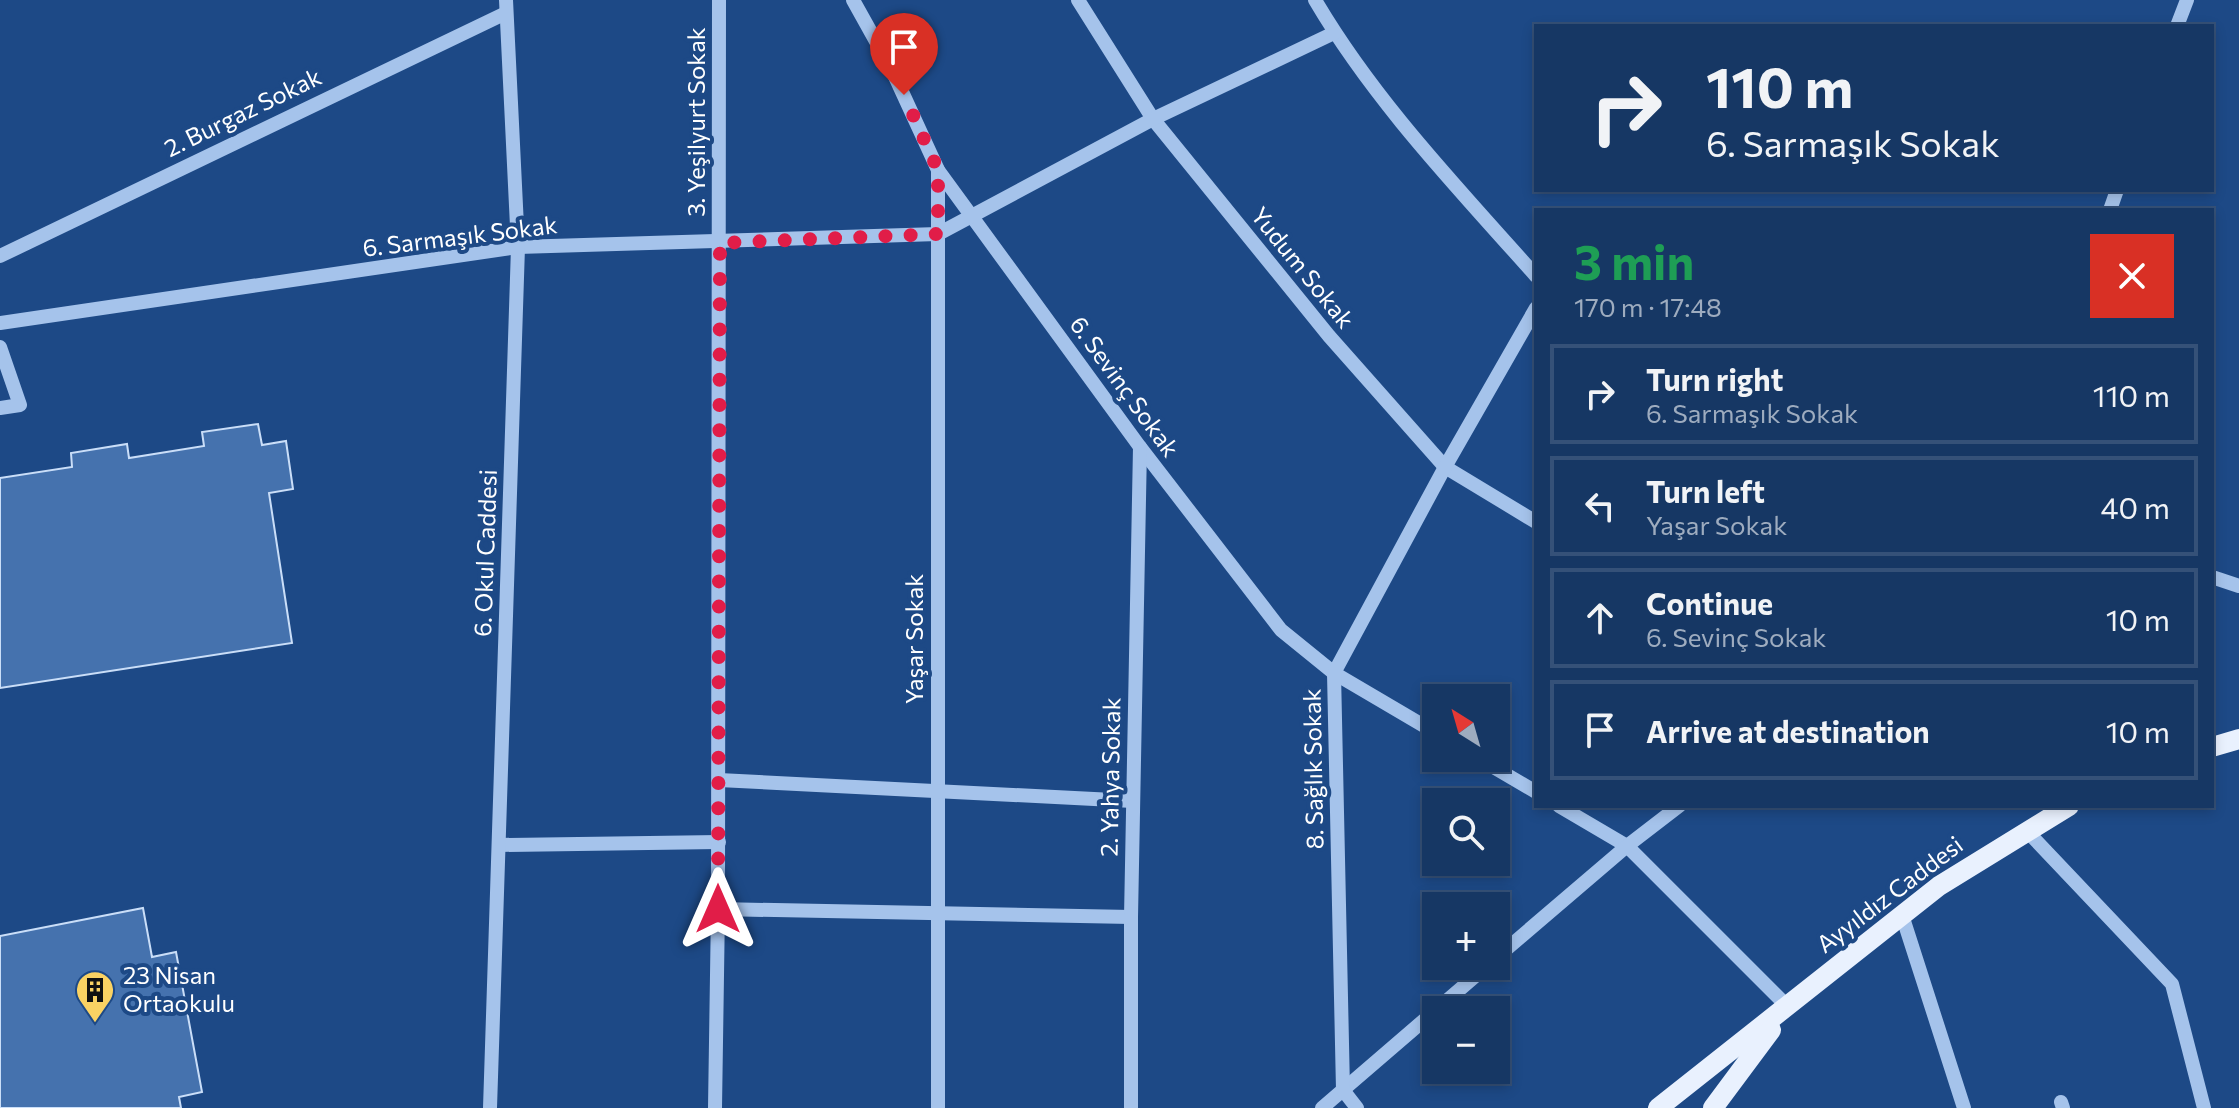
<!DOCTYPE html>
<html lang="en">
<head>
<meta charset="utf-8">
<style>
  :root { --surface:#163764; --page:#1f3f6a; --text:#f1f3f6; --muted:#9eacbf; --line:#355178 }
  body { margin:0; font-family:Commissioner,sans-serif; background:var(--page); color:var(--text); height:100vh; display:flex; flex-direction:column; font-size:30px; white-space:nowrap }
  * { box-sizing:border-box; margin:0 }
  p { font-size:26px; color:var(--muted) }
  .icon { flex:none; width:44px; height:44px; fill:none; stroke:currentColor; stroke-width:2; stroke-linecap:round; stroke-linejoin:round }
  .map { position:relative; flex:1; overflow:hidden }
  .panel { position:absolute; left:1534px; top:208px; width:680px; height:600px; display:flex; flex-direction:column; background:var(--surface); border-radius:0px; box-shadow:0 4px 12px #0003,0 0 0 2px var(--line) }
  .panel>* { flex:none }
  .top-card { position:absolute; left:1534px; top:24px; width:680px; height:168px; border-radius:0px; box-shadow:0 4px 12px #0003,0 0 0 2px var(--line); background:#163764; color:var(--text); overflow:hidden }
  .needle { width:52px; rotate:323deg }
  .buttons { position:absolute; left:1422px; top:684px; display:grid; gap:16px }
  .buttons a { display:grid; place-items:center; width:88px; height:88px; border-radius:0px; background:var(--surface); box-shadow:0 4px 12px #0003,0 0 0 2px var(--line); font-size:40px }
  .pin { position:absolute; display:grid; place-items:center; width:68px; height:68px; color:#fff; margin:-82px -34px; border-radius:50% 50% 50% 0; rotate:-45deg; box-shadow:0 0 8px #0007 }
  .pin .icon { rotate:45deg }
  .me { position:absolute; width:88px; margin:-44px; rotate:0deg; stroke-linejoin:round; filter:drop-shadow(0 0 6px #0008) }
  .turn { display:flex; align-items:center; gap:28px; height:168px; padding:0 40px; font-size:36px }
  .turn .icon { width:104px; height:104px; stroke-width:2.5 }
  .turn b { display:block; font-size:56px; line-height:68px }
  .round { display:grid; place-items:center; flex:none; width:84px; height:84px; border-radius:0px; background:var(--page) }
  .headline { display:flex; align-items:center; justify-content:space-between; height:136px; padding:0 40px }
  h1 { font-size:48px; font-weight:700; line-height:60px; color:#1e9e55 }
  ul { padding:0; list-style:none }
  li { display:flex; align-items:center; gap:24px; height:100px; margin:0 16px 12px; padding:0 24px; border:4px solid var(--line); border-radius:0px }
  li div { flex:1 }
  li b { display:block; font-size:30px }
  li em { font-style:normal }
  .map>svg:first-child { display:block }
  .building { fill:#4572ae; stroke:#cadef8; stroke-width:2 }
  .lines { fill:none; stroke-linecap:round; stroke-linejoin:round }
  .minor { stroke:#a5c3eb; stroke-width:14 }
  .major { stroke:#e9f1fe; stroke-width:20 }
  .route { stroke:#e11d48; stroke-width:14; stroke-dasharray:0 25.2 }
  .labels { text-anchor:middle; stroke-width:8; stroke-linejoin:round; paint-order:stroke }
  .street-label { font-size:24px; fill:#fff; stroke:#1d4986 }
  .poi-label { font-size:24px; fill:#fff; stroke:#1d4986; text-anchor:start }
</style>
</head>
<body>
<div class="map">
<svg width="2239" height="1108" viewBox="0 0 2239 1108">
  <rect width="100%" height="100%" fill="#1d4986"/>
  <!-- building -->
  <g class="building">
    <polygon points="258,424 262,445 286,441 293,489 269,493 292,643 0,688 0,478 72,467 71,453 127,444 129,458 204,446 202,432"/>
    <polygon points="143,908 152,957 176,952 202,1092 179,1097 181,1108 0,1108 0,936"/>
  </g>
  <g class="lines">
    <!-- minor -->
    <g class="minor">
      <polyline points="853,0 892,70 938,170 1140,447 1281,630 1334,673 1436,733"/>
      <polyline points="1078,0 1153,119 1329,336 1445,467 1536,522"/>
      <path d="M 1315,0 C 1375,102 1458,188 1536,276"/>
      <polyline points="2177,26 2187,0"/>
      <polyline points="938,170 938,1108"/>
      <polyline points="2110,210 2117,190"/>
      <polyline points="0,256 506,13"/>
      <polyline points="0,323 518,247 938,234 1153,119 1334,33"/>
      <polyline points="0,347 20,405 0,408"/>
      <polyline points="2212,577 2239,586"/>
      <polyline points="1478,758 1536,792"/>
      <polyline points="719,780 1133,801"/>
      <polyline points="1559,806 1627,846 1788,1007"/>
      <polyline points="2026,830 2172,984 2204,1108"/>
      <polyline points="499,845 719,842"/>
      <polyline points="718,909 1131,917"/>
      <polyline points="1902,915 1964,1108"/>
      <polyline points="1496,958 1627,846 1679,806"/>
      <polyline points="2061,1102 2063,1108"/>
      <polyline points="490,1108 518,247 506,0"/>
      <polyline points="715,1108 718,909 719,0"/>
      <polyline points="1131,1108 1131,917 1140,447"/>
      <polyline points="1322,1108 1487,966"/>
      <polyline points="1357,1108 1343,1090 1334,673 1445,467 1536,308"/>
    </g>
    <!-- major -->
    <g class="major">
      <polyline points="2212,747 2239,739"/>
      <polyline points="1658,1108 1939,886 2069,806"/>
      <polyline points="1713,1108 1771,1030"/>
    </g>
  </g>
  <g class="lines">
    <!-- route -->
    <polyline class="route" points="718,909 720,243 938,234 938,170 904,95"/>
  </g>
  <!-- icons -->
  <defs>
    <g id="building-pin" transform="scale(2)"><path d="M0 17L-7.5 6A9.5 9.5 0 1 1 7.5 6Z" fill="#fad263" stroke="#1d4986"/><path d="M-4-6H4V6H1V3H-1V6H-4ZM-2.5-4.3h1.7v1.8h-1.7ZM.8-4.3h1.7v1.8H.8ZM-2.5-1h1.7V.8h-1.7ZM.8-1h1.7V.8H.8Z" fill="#111"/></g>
  </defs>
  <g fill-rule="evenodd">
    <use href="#building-pin" x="95" y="990"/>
  </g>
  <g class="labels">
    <!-- street labels -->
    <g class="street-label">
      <text transform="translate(243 113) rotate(-26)" y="8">2. Burgaz Sokak</text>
      <text transform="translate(697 122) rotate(-90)" y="8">3. Yeşilyurt Sokak</text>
      <text transform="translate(460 237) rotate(-7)" y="8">6. Sarmaşık Sokak</text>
      <text transform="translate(1302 268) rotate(51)" y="8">Yudum Sokak</text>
      <text transform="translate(1124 387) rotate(54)" y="8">6. Sevinç Sokak</text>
      <text transform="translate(486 553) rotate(-88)" y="8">6. Okul Caddesi</text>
      <text transform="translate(915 639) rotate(-90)" y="8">Yaşar Sokak</text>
      <text transform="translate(1314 769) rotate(-91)" y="8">8. Sağlık Sokak</text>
      <text transform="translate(1111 777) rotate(-89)" y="8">2. Yahya Sokak</text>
      <text transform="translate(1890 895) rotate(-37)" y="8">Ayyıldız Caddesi</text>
    </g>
    <!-- poi labels -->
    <g class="poi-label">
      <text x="123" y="984">23 Nisan<tspan x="123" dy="28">Ortaokulu</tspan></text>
    </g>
  </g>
</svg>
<div class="buttons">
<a><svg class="needle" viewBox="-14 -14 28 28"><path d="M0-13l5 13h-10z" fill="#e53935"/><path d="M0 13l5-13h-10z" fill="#9eacbf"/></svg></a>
<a><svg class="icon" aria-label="search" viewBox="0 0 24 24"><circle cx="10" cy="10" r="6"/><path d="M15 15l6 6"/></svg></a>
<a>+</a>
<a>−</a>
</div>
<div class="pin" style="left:904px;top:95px;background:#d93025"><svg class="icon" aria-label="arrive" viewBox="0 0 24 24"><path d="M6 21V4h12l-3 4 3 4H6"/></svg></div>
<svg class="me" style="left:718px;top:909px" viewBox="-20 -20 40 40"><path d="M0-17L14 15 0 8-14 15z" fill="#e11d48" stroke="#fff" stroke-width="4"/></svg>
<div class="top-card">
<div class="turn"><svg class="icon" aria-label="right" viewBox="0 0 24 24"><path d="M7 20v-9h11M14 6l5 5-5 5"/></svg><div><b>110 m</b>6. Sarmaşık Sokak</div></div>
</div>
<section class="panel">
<div class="headline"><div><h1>3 min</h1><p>170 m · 17:48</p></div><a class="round" style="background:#d93025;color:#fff"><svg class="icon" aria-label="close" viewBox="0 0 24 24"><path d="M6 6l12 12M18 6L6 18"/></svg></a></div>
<ul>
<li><svg class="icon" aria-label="right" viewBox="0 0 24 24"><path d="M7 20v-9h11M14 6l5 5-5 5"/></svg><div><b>Turn right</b><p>6. Sarmaşık Sokak</p></div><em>110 m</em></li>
<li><svg class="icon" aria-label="left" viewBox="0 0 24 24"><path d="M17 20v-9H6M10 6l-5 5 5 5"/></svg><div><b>Turn left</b><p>Yaşar Sokak</p></div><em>40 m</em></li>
<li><svg class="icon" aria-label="ahead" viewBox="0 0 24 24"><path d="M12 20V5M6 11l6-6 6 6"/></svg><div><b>Continue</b><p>6. Sevinç Sokak</p></div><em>10 m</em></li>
<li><svg class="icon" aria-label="arrive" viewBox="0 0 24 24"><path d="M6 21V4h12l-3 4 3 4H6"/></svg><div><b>Arrive at destination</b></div><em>10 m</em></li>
</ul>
</section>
</div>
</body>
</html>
